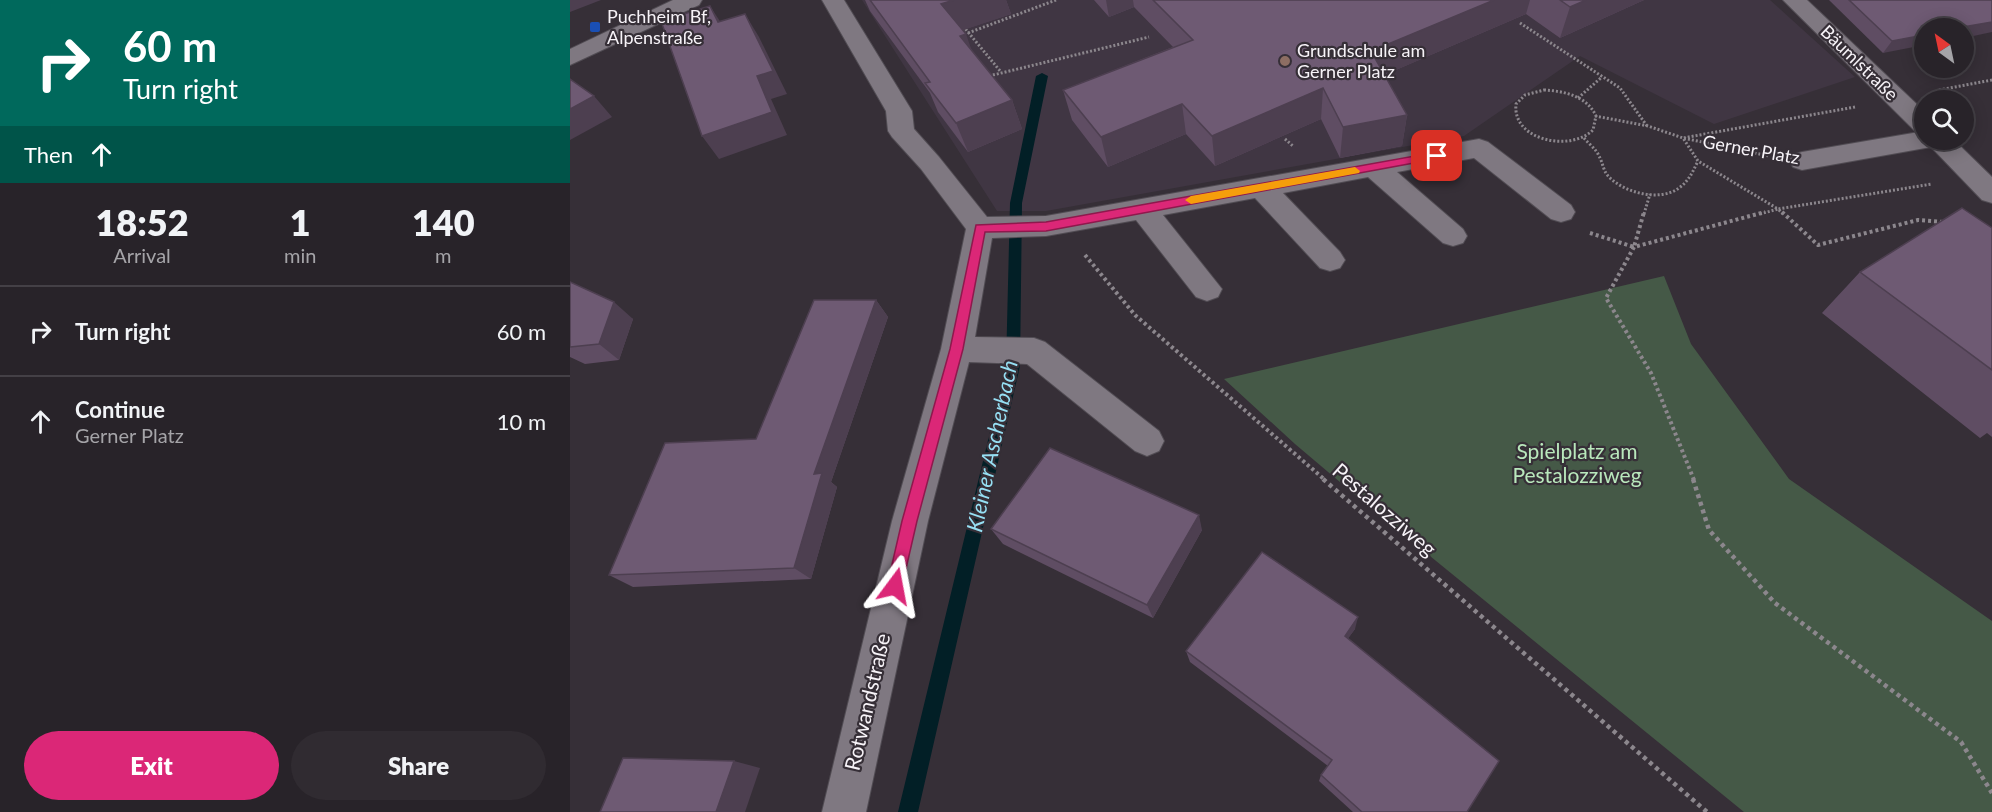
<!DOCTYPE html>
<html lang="en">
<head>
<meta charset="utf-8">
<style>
  :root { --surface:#282329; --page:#302b31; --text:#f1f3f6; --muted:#a5a4a8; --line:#444046; --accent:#db2777 }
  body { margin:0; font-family:Lato,sans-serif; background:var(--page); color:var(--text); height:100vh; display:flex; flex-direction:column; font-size:22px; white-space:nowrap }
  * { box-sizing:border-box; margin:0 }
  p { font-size:20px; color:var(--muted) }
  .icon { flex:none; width:33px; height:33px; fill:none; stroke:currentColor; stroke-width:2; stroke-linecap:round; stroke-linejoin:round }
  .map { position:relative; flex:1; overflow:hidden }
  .sheet { display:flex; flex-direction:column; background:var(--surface); width:570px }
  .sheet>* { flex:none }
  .top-card { background:#00695c; color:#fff; overflow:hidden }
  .needle { width:39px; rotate:327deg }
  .buttons { position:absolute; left:1344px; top:18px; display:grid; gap:12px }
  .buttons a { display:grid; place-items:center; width:60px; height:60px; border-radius:50%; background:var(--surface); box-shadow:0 3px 15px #0003,0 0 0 2px var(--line); font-size:30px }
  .pin { position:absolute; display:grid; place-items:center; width:51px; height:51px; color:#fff; margin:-26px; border-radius:12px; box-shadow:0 3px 9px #0006 }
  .me { position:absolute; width:66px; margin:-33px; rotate:13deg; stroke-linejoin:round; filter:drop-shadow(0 0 4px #0008) }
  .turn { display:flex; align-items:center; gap:21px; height:126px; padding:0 24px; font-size:27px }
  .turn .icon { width:78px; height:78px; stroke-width:2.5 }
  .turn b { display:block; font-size:42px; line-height:51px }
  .then { display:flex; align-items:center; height:57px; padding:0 24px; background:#0003; gap:12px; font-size:22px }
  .eta { display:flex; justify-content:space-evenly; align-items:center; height:102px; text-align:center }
  .eta b { font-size:36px; font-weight:800; line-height:42px }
  .button { display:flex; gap:12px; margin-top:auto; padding:12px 24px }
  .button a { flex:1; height:69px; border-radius:36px; background:var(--accent); color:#fff; font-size:24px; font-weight:800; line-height:69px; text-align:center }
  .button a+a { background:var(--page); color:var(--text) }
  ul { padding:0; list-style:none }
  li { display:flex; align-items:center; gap:18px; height:90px; padding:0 24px; border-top:2px solid var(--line) }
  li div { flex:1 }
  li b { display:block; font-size:22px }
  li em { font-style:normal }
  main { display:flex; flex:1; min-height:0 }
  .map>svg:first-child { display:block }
  .built { fill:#403643 }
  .green { fill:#455947 }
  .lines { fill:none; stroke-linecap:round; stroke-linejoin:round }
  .stream { fill:#021f26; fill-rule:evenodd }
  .minor-casing { stroke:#514c53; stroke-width:2 }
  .path-far2 { stroke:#8c878d; stroke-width:3; stroke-dasharray:2 2; stroke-linecap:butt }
  .path-far1 { stroke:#8c878d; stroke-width:4; stroke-dasharray:3 3; stroke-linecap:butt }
  .path { stroke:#8c878d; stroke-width:4.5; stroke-dasharray:4 4; stroke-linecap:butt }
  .minor { fill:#7f7881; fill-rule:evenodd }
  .wall { fill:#5f4d63 }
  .shaded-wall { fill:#4d3f50 }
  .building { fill:#6e5a73; stroke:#4d3f50; stroke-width:1.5 }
  .route { fill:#db2777; stroke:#8e194d; stroke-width:1.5 }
  .slow { fill:#f59e0b }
  .transit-dot { fill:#1a4fb4; stroke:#362f37; stroke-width:2 }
  .education-dot { fill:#8d6e63; stroke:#362f37; stroke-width:2 }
  .labels { text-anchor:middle; stroke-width:4.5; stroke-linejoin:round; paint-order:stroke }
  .far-poi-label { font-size:18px; fill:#f7f3f8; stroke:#362f37; text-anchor:start }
  .far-street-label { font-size:18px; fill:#f7f3f8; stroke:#362f37 }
  .park-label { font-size:21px; fill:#b9e8bc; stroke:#362f37 }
  .street-label { font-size:21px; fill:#f7f3f8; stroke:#362f37 }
  .water-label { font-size:22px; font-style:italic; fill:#96dff3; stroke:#362f37 }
</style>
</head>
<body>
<main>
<section class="sheet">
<div class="top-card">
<div class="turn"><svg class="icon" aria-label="right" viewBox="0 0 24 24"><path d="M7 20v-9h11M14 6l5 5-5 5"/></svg><div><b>60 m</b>Turn right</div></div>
<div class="then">Then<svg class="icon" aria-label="ahead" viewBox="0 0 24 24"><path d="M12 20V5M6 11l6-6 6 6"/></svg></div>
</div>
<div class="eta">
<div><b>18:52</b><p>Arrival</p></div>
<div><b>1</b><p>min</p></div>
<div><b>140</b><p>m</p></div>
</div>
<ul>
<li><svg class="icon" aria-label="right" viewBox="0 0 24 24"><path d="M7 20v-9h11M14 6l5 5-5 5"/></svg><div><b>Turn right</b></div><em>60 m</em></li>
<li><svg class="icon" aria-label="ahead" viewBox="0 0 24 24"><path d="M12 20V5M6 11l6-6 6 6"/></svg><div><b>Continue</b><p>Gerner Platz</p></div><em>10 m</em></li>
</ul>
<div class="button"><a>Exit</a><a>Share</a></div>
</section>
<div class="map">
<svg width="1422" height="812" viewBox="0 0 1422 812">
  <rect width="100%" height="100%" fill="#362f37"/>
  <!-- built -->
  <polygon class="built" points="292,0 1200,0 1285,77 1144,124 1010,56 894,136 476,211 427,211"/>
  <!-- green -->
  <polygon class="green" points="1094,276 1121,344 1219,479 1422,621 1422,812 1174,812 790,499 725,444 654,379"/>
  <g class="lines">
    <!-- stream -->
    <polygon class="stream" points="472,73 478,76 452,203 450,366 348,812 328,812 436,366 440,203 466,76"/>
    <!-- minor casing -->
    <g class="minor-casing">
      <g id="minor">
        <polygon points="103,0 132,0 129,5 0,65 0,49"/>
        <polygon points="252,0 274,0 342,111 344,129 369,157 417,217 476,216 909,139 918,142 1001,205 1005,212 1001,219 991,222 981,219 904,158 827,172 893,229 897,236 893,243 883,246 873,243 798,177 713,193 770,252 775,260 770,268 760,271 750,268 685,198 593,215 652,289 648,297 637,301 626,297 566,220 476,236 422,238 405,337 464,338 475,342 589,431 594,441 589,451 577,456 565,451 457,364 399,362 358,521 296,812 252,812 322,521 371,349 396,229 351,169 322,137 318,131 316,111"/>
        <polygon points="1213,0 1237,0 1354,111 1354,140 1384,140 1422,177 1422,203 1412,200 1361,147 1232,170 1223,167 1219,161 1223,155 1232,152 1349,132 1345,131"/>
      </g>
    </g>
    <!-- path-far2 -->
    <g class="path-far2">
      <polyline points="950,23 1050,88 1077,126"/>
      <polyline points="393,26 431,72"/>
      <polyline points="398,33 486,0"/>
      <polyline points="419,76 579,37"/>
      <path d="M 974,90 C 994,91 1017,96 1026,116 L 1023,130 C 1001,152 942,141 946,104 L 955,95 Z"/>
      <polyline points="1369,90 1422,80"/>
      <polyline points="1008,98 1032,77"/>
      <polyline points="1285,107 1113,138 1128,161 1208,209 1362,184"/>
      <polyline points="1025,116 1078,126 1113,138 1199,156"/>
      <path d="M 1014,138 C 1019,144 1026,149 1029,156 C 1033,163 1033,171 1039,177 C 1055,193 1090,202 1109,188 C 1119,181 1123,171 1128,161"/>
      <polyline points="715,139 723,146"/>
      <polyline points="1074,214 1080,194"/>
      <polyline points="1190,214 1208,209 1213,214"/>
    </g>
    <!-- path-far1 -->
    <g class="path-far1">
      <polyline points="1212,212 1248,245 1348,220 1373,222"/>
      <polyline points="1020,233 1064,247 1074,212"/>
      <polyline points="515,255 565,315 755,480"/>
      <polyline points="1124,480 1081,373 1036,298 1064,247 1195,212"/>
    </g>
    <!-- path -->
    <g class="path">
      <polyline points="753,479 1137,812"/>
      <polyline points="1123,479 1139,530 1205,603 1391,742 1422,793"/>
    </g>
    <!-- minor -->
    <use href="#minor" class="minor"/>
  </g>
  <!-- wall -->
  <g class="wall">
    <polygon points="295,0 436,0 441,14 392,30 401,50 442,100 452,129 398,152 368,112 360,93 300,11"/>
    <polygon points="524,0 1074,0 990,38 956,14 814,75 837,115 832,146 770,158 751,119 645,166 616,134 538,167 502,120 493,90 603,47 564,7 539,17"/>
    <polygon points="1259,0 1422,0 1313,53"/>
    <polygon points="1422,228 1422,437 1417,433 1410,438 1252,313 1290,272"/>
    <polygon points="0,282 63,319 49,360 15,364 0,357"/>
    <polygon points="306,300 318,317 261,482 267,487 241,579 63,587 39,575 186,439"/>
    <polygon points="421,529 632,530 583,618 433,544"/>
    <polygon points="785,629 778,638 897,812 783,812 749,781 751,775 758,766 620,662 616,651"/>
  </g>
  <!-- shaded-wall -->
  <g class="shaded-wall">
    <polygon points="0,0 31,0 0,12"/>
    <polygon points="384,0 436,0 441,14 382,34 371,4"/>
    <polygon points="536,0 563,0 564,7 539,17"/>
    <polygon points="924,0 960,0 956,14 798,82 801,51"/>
    <polygon points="1016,0 1074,0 990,38 1000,7"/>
    <polygon points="140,6 155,29 148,22"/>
    <polygon points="175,14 189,37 217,94 201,99 217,135 149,159 132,136 187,76"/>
    <polygon points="1422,22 1422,32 1394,38 1394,28 1387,28"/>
    <polygon points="396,34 406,63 390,36"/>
    <polygon points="1354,35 1354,45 1313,53 1322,41"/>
    <polygon points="753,88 751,119 645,166 642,136"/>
    <polygon points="24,96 42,117 0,140 0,109"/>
    <polygon points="442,100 452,129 398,152 386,123"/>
    <polygon points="612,104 616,134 538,167 531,137"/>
    <polygon points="837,115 832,146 770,158 773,127"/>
    <polygon points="306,300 318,317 261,482 267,487 241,579 224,568 244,474"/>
    <polygon points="44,302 63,319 49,360 29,344"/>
    <polygon points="629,515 632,530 583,618 577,605"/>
    <polygon points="788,617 785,629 772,647 775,636"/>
    <polygon points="164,761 190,768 175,812 146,812"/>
  </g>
  <!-- building -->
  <g class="building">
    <polygon points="300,0 384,0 371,4 396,34 390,36 442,100 386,123 355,83 360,82"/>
    <polygon points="583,0 924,0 801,51 837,115 773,127 753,88 642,136 612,104 531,137 493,90 623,40"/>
    <polygon points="990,0 1016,0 1000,7"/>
    <polygon points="1279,0 1422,0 1422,22 1387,28 1354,28 1354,35 1322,41"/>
    <polygon points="140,6 148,22 175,14 203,71 187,76 202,112 132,136 91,21"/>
    <polygon points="0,79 24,96 0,109"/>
    <polygon points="1392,208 1422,228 1422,370 1290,272"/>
    <polygon points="0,282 44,302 29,344 0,347"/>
    <polygon points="244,300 306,300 244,474 252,473 224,568 39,575 95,443 186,439"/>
    <polygon points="480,448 629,515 577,605 421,529"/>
    <polygon points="692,552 788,617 775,636 929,761 897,812 792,812 751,775 762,760 616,651"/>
    <polygon points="53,758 164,761 146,812 30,812"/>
  </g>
  <!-- route -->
  <polygon class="route" points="867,152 873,156 871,158 476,231 415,232 393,349 347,521 332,586 330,592 325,594 319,592 317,586 332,521 380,349 406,225 476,222"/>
  <!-- slow -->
  <polygon class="slow" points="785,167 790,171 789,173 621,204 615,200 621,196"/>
  <!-- markers -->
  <rect class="transit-dot" x="19" y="21" width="12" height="12" rx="3"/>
  <circle class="education-dot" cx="715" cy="61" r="6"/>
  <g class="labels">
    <!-- far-poi labels -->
    <g class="far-poi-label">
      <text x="37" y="23">Puchheim Bf,<tspan x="37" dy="21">Alpenstraße</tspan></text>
      <text x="727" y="57">Grundschule am<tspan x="727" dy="21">Gerner Platz</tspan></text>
    </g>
    <!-- far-street labels -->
    <g class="far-street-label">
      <text transform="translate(1289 63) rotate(44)" y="6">Bäumlstraße</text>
      <text transform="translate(1181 150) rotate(10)" y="6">Gerner Platz</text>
    </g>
    <!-- park labels -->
    <g class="park-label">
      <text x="1007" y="459">Spielplatz am<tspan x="1007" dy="24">Pestalozziweg</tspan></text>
    </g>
    <!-- street labels -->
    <g class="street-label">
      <text transform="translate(814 510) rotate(41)" y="7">Pestalozziweg</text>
      <text transform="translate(298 702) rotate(-77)" y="7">Rotwandstraße</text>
    </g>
    <!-- water labels -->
    <g class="water-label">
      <text transform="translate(422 446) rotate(-78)" y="8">Kleiner Ascherbach</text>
    </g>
  </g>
</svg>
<div class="buttons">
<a><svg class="needle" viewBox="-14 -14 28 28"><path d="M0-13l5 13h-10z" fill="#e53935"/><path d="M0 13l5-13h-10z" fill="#a5a4a8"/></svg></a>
<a><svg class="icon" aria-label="search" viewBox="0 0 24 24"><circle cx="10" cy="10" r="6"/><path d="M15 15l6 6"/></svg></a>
</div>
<div class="pin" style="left:867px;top:156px;background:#d93025"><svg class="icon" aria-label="arrive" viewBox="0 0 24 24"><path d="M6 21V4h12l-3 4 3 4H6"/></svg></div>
<svg class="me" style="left:325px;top:586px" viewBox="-20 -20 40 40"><path d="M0-17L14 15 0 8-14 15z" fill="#db2777" stroke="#fff" stroke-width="4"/></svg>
</div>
</main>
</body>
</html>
